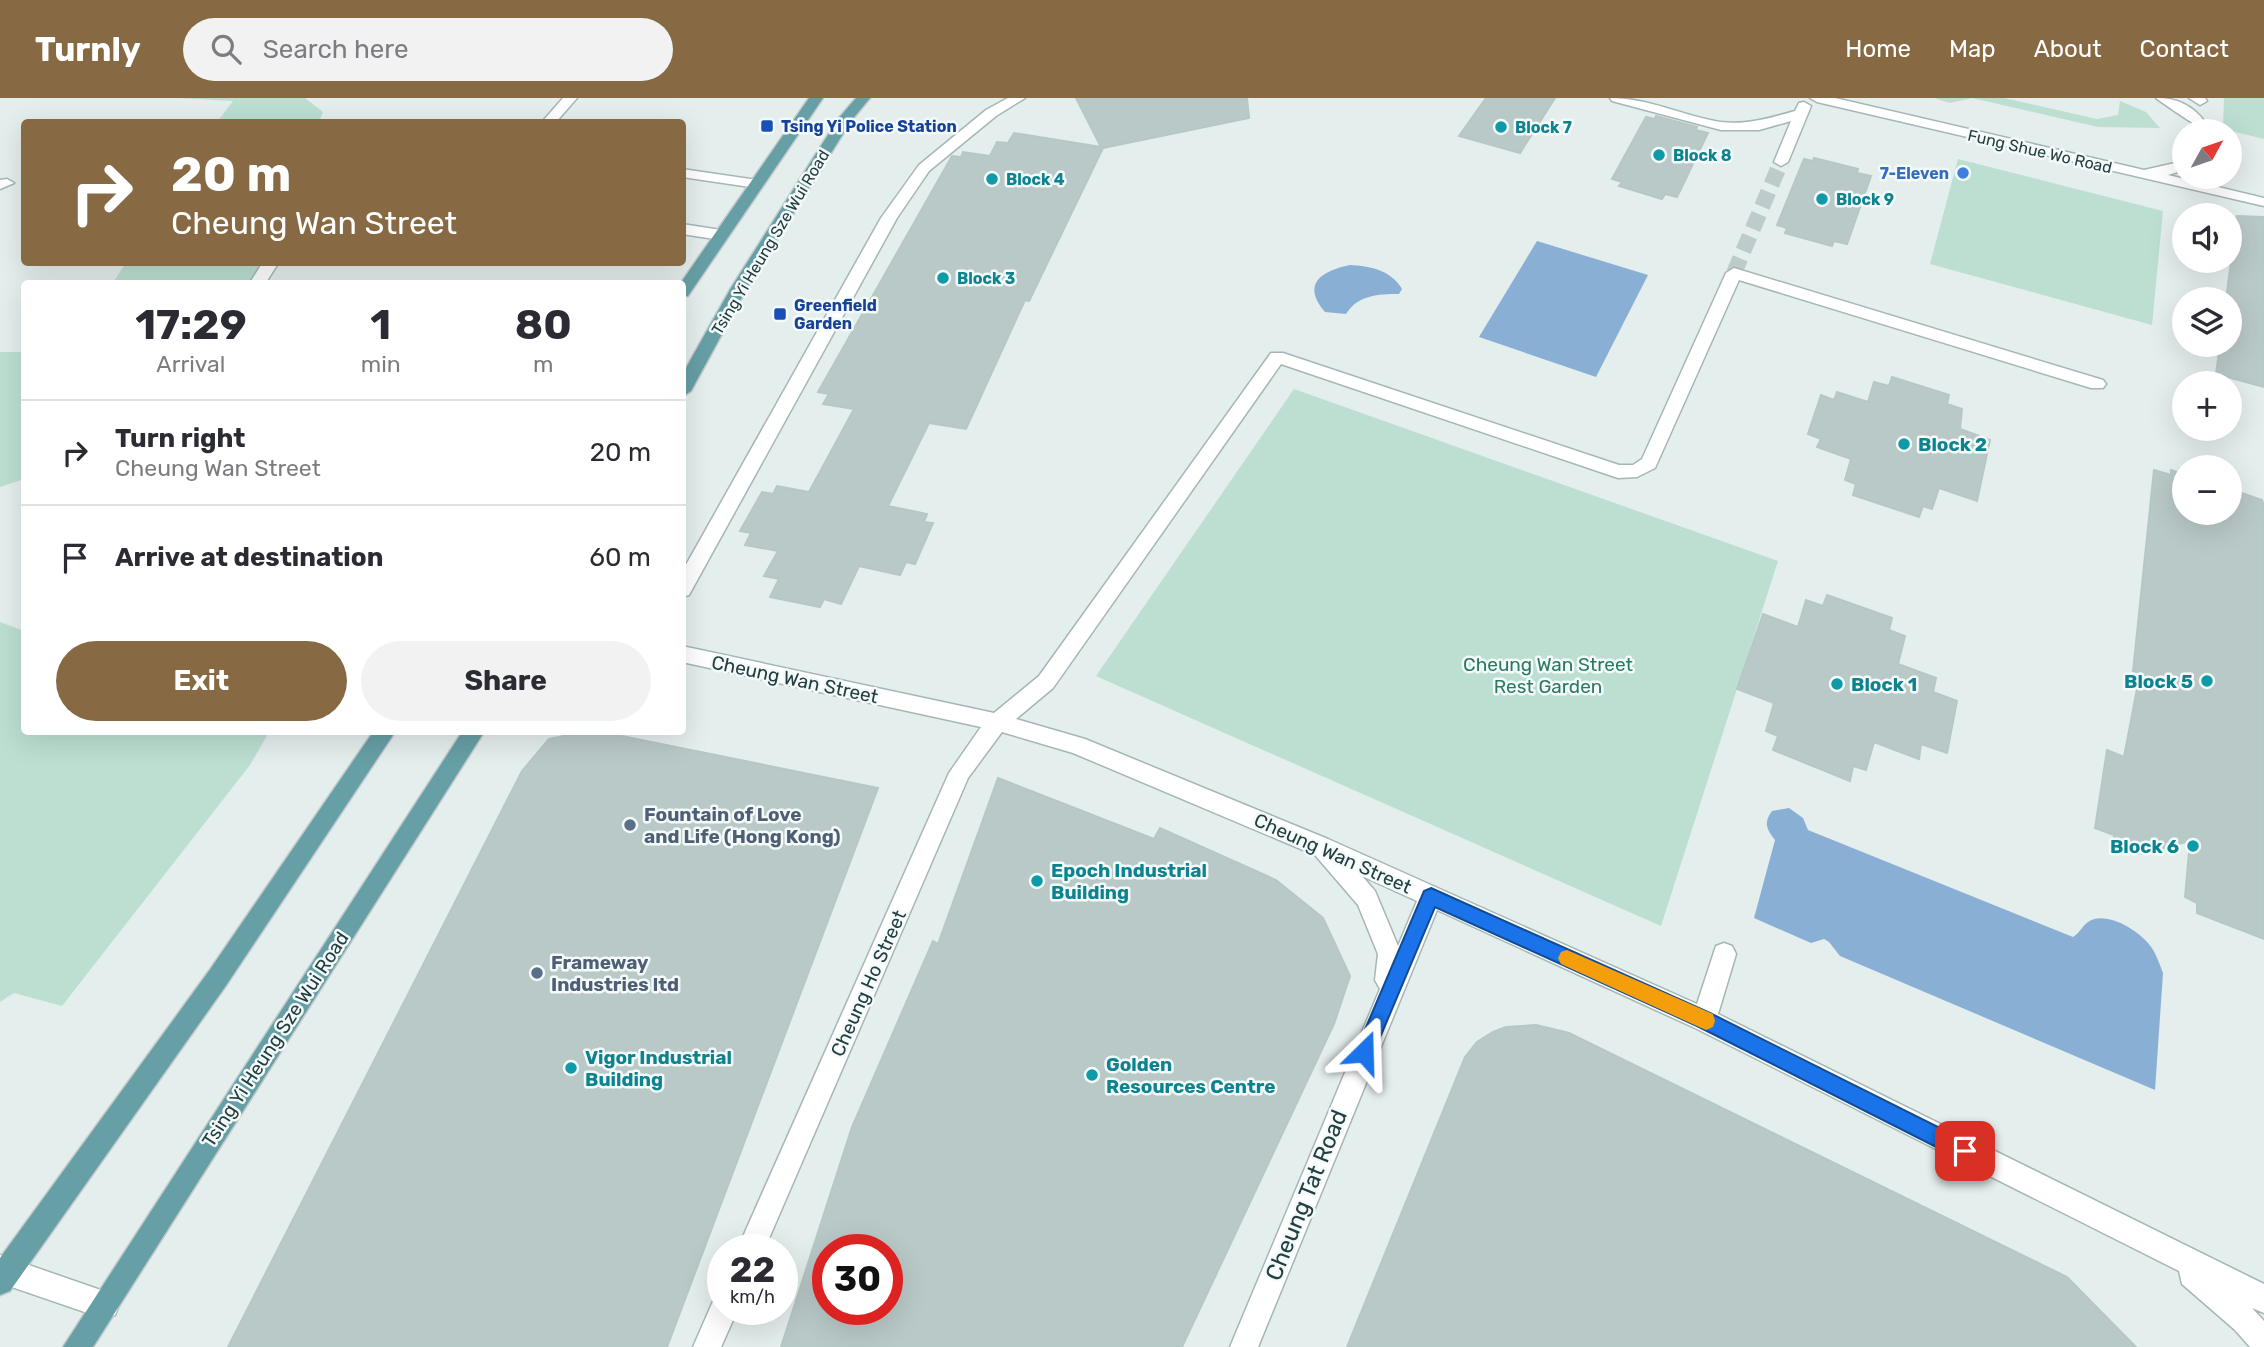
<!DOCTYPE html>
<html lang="en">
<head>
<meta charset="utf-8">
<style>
  :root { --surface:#fff; --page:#f2f2f3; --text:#2b2b33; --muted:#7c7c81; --line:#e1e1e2; --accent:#876a44 }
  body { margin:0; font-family:Rubik,sans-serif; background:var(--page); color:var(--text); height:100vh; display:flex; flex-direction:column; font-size:26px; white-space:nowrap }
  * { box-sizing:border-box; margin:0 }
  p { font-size:23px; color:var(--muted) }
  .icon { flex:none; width:38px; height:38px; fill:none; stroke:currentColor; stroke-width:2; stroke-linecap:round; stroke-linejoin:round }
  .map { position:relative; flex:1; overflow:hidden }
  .details { position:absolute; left:21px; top:182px; width:665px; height:455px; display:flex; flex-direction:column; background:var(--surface); border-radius:7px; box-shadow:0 7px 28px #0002 }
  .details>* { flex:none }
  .top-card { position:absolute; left:21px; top:21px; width:665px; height:147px; border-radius:7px; box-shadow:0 7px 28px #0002; background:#876a44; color:#fff; overflow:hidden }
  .needle { width:46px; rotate:50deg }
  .controls { position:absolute; left:2172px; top:21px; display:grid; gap:14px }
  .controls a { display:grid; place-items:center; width:70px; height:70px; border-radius:50%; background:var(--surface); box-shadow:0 7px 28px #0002; font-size:35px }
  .speed { position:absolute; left:707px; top:1136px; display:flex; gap:14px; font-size:35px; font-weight:700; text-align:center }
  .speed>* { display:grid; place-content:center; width:91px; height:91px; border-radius:50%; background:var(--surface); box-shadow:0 7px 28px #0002; line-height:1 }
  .speed small { font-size:18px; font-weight:400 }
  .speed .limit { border:10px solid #d22; background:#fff; color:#111 }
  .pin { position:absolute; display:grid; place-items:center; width:60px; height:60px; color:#fff; margin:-30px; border-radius:14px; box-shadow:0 4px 10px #0006 }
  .me { position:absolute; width:77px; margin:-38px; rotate:22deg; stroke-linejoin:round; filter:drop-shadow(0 0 5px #0008) }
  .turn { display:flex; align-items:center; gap:24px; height:147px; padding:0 35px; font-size:32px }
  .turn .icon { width:91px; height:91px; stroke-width:2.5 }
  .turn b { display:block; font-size:49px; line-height:60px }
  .eta { display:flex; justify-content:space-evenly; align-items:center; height:119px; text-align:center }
  .eta b { font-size:42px; font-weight:700; line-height:49px }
  .primary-button { display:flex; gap:14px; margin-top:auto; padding:14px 35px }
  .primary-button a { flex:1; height:80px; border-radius:42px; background:var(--accent); color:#fff; font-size:28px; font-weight:700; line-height:80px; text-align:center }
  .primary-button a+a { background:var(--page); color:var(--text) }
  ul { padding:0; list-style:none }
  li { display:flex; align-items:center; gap:21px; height:105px; padding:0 35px; border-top:2px solid var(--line) }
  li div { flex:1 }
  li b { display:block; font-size:26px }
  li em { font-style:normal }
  header { display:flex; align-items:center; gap:42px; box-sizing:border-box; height:98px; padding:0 35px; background:var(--accent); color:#fff }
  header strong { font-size:33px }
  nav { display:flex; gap:38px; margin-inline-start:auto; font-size:24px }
  .search { width:490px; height:63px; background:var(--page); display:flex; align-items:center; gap:18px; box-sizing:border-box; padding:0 24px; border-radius:38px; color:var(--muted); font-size:26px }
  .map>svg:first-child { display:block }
  .green { fill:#bcdfd2 }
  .water { fill:#8aafd4 }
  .building { fill:#b9c9c7; stroke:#b6c8c6; stroke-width:2; fill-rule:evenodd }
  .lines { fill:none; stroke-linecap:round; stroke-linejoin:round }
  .minor-tunnel { stroke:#bdcbca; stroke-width:16; stroke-dasharray:16 8; stroke-linecap:butt }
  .minor-casing { stroke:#a6b6b6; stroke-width:3 }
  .major-casing { stroke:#c1c9ca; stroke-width:3 }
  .minor { fill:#fff; fill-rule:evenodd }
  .major { fill:#669fa5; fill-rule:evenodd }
  .route { fill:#1a73e8; stroke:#114b97; stroke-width:2 }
  .slow { fill:#f59e0b }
  .transit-dot { fill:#1a4fb4; stroke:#f4faf9; stroke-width:2.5 }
  .culture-dot { fill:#0f9aa8; stroke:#f4faf9; stroke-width:2.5 }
  .shop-dot { fill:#3f7fe0; stroke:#f4faf9; stroke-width:2.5 }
  .service-dot { fill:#5c6f8a; stroke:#f4faf9; stroke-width:2.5 }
  .labels { text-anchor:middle; stroke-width:5; stroke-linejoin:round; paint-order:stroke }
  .far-transit-label { font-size:16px; font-weight:bold; fill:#164399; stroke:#f4faf9; text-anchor:start }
  .far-culture-label { font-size:16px; font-weight:bold; fill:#0d838f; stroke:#f4faf9; text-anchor:start }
  .far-street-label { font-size:16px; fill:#223e40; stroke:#f4faf9 }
  .far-shop-label { font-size:16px; font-weight:bold; fill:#366cbe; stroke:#f4faf9; text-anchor:end }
  .culture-label { font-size:19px; font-weight:bold; fill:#0d838f; stroke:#f4faf9; text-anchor:start }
  .park-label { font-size:19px; fill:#2a7964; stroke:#f4faf9 }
  .street-label { font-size:19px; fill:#223e40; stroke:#f4faf9 }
  .service-label { font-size:19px; font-weight:bold; fill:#4e5e75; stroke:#f4faf9; text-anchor:start }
  .near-street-label { font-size:23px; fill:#223e40; stroke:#f4faf9 }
</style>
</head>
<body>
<header>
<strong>Turnly</strong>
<div class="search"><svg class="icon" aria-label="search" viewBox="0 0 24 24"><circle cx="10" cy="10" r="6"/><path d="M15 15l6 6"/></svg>Search here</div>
<nav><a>Home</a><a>Map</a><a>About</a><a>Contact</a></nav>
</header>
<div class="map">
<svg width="2264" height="1249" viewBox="0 0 2264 1249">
  <rect width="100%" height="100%" fill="#e4eeed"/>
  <!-- green -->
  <g class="green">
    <polygon points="177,0 305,0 323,14 319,24 217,24 233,3"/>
    <polygon points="1934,0 2004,0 2097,21 2118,17 2120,3 2146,14 2160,30 2098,29 1972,0 1950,5"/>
    <polygon points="2224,0 2264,0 2264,41 2223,31"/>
    <polygon points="1958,61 2163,113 2152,227 1930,166"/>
    <polygon points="126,165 259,165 253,185 112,186"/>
    <polygon points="0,254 24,254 24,381 0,389"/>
    <polygon points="1294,291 1778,463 1661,828 1096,578"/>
    <polygon points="0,524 24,533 24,634 269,634 250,667 62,908 14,895 0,904"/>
  </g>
  <!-- water -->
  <g class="water">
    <polygon points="1537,143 1648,177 1596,279 1479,239"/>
    <path d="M 1350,167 C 1370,168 1391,172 1402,191 L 1399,196 C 1378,196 1358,197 1346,216 L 1325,214 C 1301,186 1321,173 1350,167 Z"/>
    <path d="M 1789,710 L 1803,720 L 1808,732 L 2073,839 C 2080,835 2082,828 2088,824 C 2106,812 2137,832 2148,845 C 2156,854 2159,865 2163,875 L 2155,992 L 1840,858 L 1829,844 L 1824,841 L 1811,845 L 1754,820 L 1775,742 C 1767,732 1763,725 1772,713 Z"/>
  </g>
  <!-- building -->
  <g class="building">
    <polygon points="1076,0 1247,0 1249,20 1103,50 1029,203 1025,202 966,331 929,325 888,408 927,416 924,424 933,425 915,466 906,464 900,477 859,468 841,506 824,501 820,509 770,499 779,481 764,478 778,453 745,447 751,435 740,433 762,394 773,396 777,388 809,394 854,311 823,306 829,296 818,294 952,58 961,59 963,54 990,58 997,44 1008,45 1014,35 1101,49"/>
    <polygon points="1486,0 1555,0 1520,55 1459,38"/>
    <polygon points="1656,18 1697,29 1696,32 1708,35 1677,99 1665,96 1662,101 1619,88 1622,84 1612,81 1646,19 1655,21"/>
    <polygon points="1814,60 1858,71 1857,75 1871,78 1847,146 1834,143 1832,148 1785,135 1787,130 1777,127 1804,61 1813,63"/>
    <polygon points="2237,118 2264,119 2264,289 2216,276 2220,247 2230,247 2230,201 2226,201"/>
    <polygon points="1892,279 1949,297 1947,306 1962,311 1960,331 1990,342 1977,403 1939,390 1932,411 1923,408 1919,419 1853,397 1856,386 1845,382 1851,361 1817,349 1821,341 1808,336 1821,297 1834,302 1837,294 1868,304 1874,284 1889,288"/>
    <polygon points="2154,372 2171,377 2171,372 2184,376 2184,415 2230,415 2230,391 2262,402 2264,408 2264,841 2197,815 2197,805 2185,799 2190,743 2142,756 2114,745 2114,737 2095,730 2107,652 2124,659 2140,575 2133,573"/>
    <polygon points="1827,497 1892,520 1889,532 1905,538 1898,566 1936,580 1933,594 1957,603 1947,655 1921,646 1919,661 1874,644 1866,672 1853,668 1850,683 1773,652 1778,638 1766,633 1774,605 1737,591 1763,516 1798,529 1806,502 1823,508"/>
    <polygon points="584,634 602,634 878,690 667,1249 228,1249 522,673 549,641"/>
    <path d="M 998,680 L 1154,741 L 1160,730 L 1276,782 L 1323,820 L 1350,878 L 1334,926 L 1182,1249 L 781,1249 L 852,1029 L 933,843 L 938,846 ZM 828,1152 L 887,1152 L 887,1211 L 828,1211 Z"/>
    <polygon points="1536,927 1569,935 2067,1179 2136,1249 1347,1249 1465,959 1477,944 1493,934 1506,929"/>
  </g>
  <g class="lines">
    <!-- minor-tunnel -->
    <polyline class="minor-tunnel" points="1734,175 1781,64"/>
    <!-- minor casing -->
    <g class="minor-casing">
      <g id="minor">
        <polygon points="563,0 577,0 556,24 542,24"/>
        <polygon points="1008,0 1025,0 996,18 929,73 897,120 689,497 682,499 682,474 881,120 919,67 986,12"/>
        <path d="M 1610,0 C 1649,0 1683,18 1721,24 C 1746,27 1770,20 1795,13 L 1799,5 L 1804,4 L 1811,8 L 1788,64 L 1781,68 L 1774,64 L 1791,23 L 1759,32 L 1721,32 L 1612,3 Z"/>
        <polygon points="1810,0 1835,0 2144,72 2184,63 2184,72 2168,77 2264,100 2264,108 1817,4"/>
        <path d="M 2156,0 C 2177,0 2192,7 2205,24 L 2198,28 C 2193,26 2161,4 2156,0 Z"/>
        <polygon points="2189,0 2205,0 2207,3 2200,7"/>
        <polygon points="682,71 757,82 764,86 757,90 682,79"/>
        <polygon points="7,81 14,85 0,91 0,82"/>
        <polygon points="682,126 721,132 729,137 721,142 682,136"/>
        <polygon points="263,164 279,164 265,186 249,186"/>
        <path d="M 1734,170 L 2103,282 L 2106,286 L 2103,290 L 2091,290 L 1739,182 L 1655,370 L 1637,379 L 1618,380 L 1281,266 L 1053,590 L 1016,621 L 1085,641 L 1328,741 L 1697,906 L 1716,848 L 1724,845 L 1732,848 L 1736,856 L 1718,916 L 2264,1186 L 2264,1215 L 2252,1210 L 2264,1223 L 2264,1249 L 2250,1249 L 2235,1232 L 2182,1186 L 2179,1173 L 1695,930 L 1437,812 L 1258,1249 L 1230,1249 L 1380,891 L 1375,882 L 1378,856 L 1358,807 L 1315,757 L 1073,655 L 1002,634 L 968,680 L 764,1152 L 737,1152 L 949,675 L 981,629 L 682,564 L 682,548 L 994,615 L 1039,578 L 1271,255 L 1283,255 L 1619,367 L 1633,367 L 1642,361 L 1726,175 ZM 1362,778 L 1417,803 L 1398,848 L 1375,793 Z"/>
        <polygon points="0,1157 115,1197 119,1207 115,1217 105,1221 0,1185"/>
        <polygon points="723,1198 723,1211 738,1211 721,1249 693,1249 714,1201"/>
      </g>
    </g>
    <!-- major casing -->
    <g class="major-casing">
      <g id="major">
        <polygon points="809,0 823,0 688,198 682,199 682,186 680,186"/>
        <polygon points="856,0 870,0 851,23 747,190 691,293 682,299 682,277 731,190 838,21"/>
        <polygon points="373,634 395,634 225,889 10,1193 0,1197 0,1160 209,873"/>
        <polygon points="462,634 484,634 93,1249 63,1249"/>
      </g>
    </g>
    <!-- minor -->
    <use href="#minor" class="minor"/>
    <!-- major -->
    <use href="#major" class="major"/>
  </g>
  <!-- route -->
  <polygon class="route" points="1431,790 1710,915 1972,1046 1975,1053 1972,1060 1965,1063 1958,1060 1697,928 1435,809 1371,961 1364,964 1358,961 1355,954 1358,948 1424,793"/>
  <!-- slow -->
  <polygon class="slow" points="1567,852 1713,916 1715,923 1713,929 1706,932 1699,929 1561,866 1558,860 1561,854"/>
  <!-- markers -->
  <g class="transit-dot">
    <rect x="760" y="21" width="14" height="14" rx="3.5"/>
    <rect x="773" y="209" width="14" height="14" rx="3.5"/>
  </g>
  <g class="culture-dot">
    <circle cx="1501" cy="29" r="7"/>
    <circle cx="1659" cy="57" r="7"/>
    <circle cx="992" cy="81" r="7"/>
    <circle cx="1822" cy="101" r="7"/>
    <circle cx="943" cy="180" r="7"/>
    <circle cx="1904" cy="346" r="7"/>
    <circle cx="2207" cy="583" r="7"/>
    <circle cx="1837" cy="586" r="7"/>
    <circle cx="2193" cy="748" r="7"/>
    <circle cx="1037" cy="783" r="7"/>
    <circle cx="571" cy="970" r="7"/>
    <circle cx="1092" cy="977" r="7"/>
  </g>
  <circle class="shop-dot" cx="1963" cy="75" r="7"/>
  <g class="service-dot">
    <circle cx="630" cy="727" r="7"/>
    <circle cx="537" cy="875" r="7"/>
  </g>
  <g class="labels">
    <!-- far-transit labels -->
    <g class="far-transit-label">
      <text x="781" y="34">Tsing Yi Police Station</text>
      <text x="794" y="213">Greenfield<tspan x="794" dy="18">Garden</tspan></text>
    </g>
    <!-- far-culture labels -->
    <g class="far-culture-label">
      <text x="1515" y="35">Block 7</text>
      <text x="1673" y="63">Block 8</text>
      <text x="1006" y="87">Block 4</text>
      <text x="1836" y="107">Block 9</text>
      <text x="957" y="186">Block 3</text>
    </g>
    <!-- far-street labels -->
    <g class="far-street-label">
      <text transform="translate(2040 53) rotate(13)" y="6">Fung Shue Wo Road</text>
      <text transform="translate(770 144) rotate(-59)" y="6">Tsing Yi Heung Sze Wui Road</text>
    </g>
    <!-- far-shop labels -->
    <g class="far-shop-label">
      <text x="1949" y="81">7-Eleven</text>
    </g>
    <!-- culture labels -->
    <g class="culture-label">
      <text x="1918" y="353">Block 2</text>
      <text x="2193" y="590" text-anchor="end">Block 5</text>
      <text x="1851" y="593">Block 1</text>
      <text x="2179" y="755" text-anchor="end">Block 6</text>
      <text x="1051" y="779">Epoch Industrial<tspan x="1051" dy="22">Building</tspan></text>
      <text x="585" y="966">Vigor Industrial<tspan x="585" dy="22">Building</tspan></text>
      <text x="1106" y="973">Golden<tspan x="1106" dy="22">Resources Centre</tspan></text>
    </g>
    <!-- park labels -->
    <g class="park-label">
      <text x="1548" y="573">Cheung Wan Street<tspan x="1548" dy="22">Rest Garden</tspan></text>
    </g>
    <!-- street labels -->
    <g class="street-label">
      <text transform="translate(795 581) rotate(12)" y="7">Cheung Wan Street</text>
      <text transform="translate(1333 755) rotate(24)" y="7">Cheung Wan Street</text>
      <text transform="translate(868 885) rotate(-66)" y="7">Cheung Ho Street</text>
      <text transform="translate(275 941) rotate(-57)" y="7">Tsing Yi Heung Sze Wui Road</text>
    </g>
    <!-- service labels -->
    <g class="service-label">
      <text x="644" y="723">Fountain of Love<tspan x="644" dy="22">and Life (Hong Kong)</tspan></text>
      <text x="551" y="871">Frameway<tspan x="551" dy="22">Industries ltd</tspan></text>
    </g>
    <!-- near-street labels -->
    <g class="near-street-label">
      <text transform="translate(1306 1097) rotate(-68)" y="8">Cheung Tat Road</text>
    </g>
  </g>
</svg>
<div class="controls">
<a><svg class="needle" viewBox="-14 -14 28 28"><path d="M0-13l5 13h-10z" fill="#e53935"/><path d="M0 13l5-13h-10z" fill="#7c7c81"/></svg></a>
<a><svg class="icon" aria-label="sound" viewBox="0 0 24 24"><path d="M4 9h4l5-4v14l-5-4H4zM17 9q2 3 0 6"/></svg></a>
<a><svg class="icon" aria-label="layers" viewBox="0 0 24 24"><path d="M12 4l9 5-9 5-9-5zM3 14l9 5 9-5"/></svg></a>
<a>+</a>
<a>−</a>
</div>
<div class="speed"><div>22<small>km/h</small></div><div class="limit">30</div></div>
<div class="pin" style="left:1965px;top:1053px;background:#d93025"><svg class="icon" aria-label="arrive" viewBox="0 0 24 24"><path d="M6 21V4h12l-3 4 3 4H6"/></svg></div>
<svg class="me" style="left:1364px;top:954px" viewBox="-20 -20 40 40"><path d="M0-17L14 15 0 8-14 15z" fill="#1a73e8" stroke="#fff" stroke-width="4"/></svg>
<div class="top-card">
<div class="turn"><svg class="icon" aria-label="right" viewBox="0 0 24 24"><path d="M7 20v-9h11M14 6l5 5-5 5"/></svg><div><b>20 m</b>Cheung Wan Street</div></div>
</div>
<section class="details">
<div class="eta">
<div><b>17:29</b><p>Arrival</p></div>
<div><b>1</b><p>min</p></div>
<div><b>80</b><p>m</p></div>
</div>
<ul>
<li><svg class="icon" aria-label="right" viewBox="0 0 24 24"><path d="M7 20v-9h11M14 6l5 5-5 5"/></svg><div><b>Turn right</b><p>Cheung Wan Street</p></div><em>20 m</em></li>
<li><svg class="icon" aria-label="arrive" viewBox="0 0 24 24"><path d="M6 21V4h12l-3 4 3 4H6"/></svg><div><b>Arrive at destination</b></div><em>60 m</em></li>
</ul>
<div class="primary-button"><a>Exit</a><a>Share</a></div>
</section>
</div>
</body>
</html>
